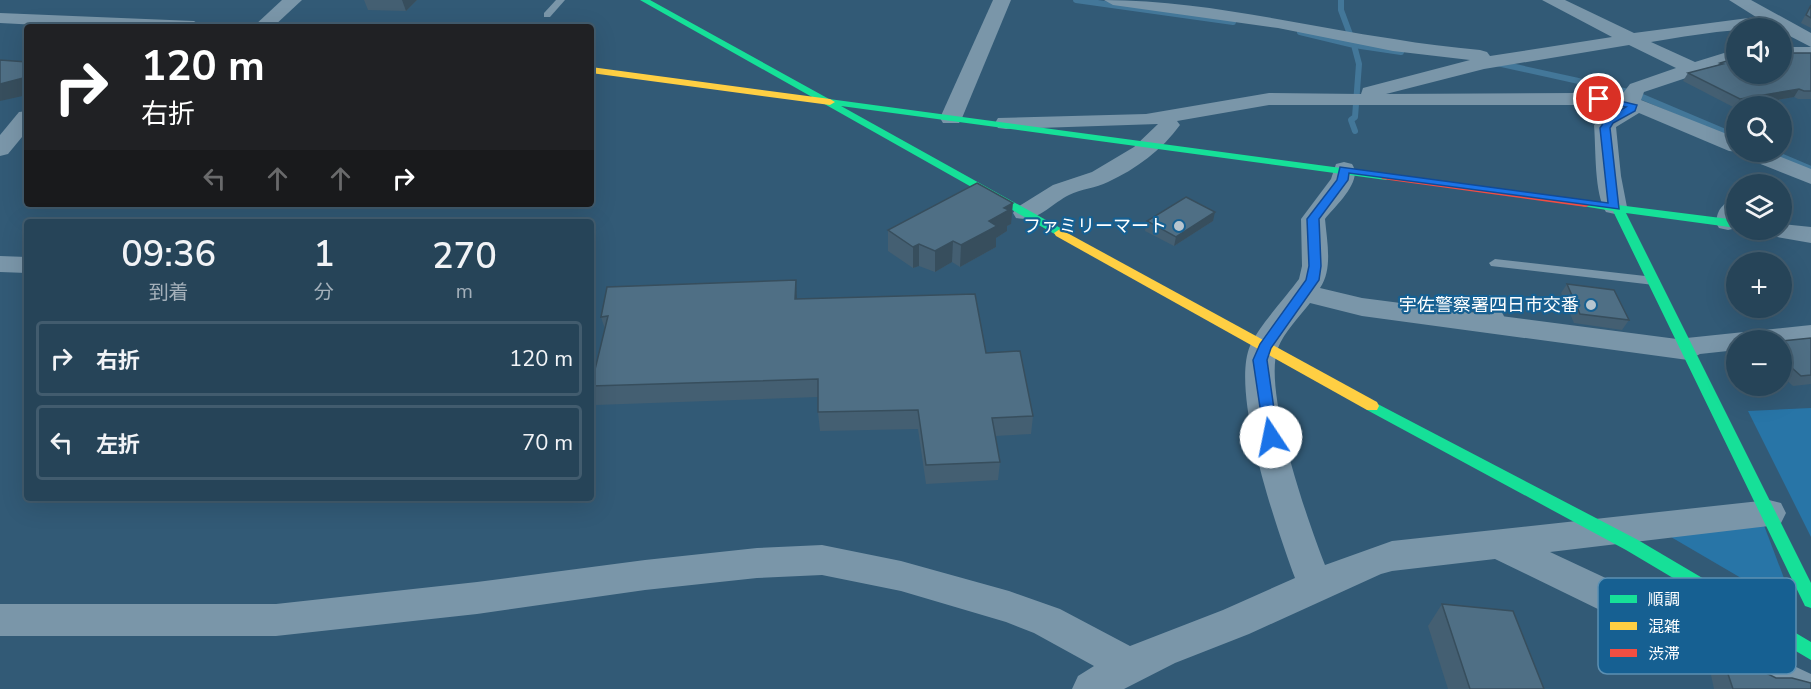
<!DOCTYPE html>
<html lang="ja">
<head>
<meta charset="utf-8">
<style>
  :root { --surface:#264458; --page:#2e4b5e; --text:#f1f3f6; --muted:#a4b0ba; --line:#425c6e }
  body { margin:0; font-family:"Nunito Sans","Noto Sans JP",sans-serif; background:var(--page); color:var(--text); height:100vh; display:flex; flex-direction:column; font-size:22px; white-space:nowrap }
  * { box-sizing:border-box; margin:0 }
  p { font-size:20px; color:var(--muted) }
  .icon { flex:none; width:33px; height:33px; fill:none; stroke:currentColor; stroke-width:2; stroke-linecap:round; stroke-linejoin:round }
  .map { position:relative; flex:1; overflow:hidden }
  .drawer { position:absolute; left:24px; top:219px; width:570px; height:282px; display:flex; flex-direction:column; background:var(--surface); border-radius:6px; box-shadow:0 6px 24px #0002,0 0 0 2px var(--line) }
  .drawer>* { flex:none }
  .banner { position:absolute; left:24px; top:24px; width:570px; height:183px; border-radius:6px; box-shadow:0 6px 24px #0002,0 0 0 2px var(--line); background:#202124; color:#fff; overflow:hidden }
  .tools { position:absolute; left:1726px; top:18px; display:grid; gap:12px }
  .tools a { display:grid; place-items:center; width:66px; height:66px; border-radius:50%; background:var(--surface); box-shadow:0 6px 24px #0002,0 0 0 2px var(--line); font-size:30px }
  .pin { position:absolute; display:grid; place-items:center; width:51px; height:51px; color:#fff; margin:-26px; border:3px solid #fff; border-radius:50%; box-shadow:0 2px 6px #0007 }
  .me { position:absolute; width:66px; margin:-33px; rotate:349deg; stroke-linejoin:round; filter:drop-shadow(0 0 4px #0008) }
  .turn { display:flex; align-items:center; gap:21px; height:126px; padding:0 18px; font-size:27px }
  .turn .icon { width:78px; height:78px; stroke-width:2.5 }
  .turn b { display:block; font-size:42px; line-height:51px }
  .lanes { display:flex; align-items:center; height:57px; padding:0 18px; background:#0003; justify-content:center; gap:30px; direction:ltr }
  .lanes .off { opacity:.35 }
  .eta { display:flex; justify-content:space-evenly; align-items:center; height:102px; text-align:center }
  .eta b { font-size:36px; font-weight:600; line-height:42px }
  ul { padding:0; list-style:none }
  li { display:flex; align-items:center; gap:18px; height:75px; margin:0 12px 9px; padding:0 6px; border:3px solid var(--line); border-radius:6px }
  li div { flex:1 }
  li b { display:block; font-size:22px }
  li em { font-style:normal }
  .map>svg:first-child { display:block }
  .green { fill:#2875a7 }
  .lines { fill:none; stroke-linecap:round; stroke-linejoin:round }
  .stream { stroke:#437799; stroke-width:6 }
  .lane { fill:#7a96a9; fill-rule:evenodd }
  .street { fill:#7a96a9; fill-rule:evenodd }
  .fast { fill:#16e098; fill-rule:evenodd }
  .slow { fill:#ffcf43; fill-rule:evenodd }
  .jam { fill:#f24e42; fill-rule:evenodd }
  .wall { fill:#445f72 }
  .shaded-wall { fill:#374e5d }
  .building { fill:#4f6f85; stroke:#374e5d; stroke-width:1.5 }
  .route { fill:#1a73e8; stroke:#114b97; stroke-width:1.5 }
  .poi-dot { fill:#b7c5cf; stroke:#166092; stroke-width:2 }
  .labels { text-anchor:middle; stroke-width:4.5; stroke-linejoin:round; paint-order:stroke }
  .poi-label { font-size:18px; fill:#fff; stroke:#166092; text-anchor:end }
  .key { fill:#166092; stroke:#5c90b3; stroke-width:1.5 }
  .key-label { font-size:16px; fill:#fff }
</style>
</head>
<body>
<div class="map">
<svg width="1811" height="689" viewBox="0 0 1811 689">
  <rect width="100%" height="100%" fill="#325a76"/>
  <!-- green -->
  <g class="green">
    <polygon points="1811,408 1811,537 1748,411"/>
    <polygon points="1762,520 1796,610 1659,530"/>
  </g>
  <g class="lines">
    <!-- stream -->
    <g class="stream">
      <polyline points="1076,0 1233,22"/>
      <polyline points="1341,0 1341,10 1354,45 1401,52"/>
      <polyline points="1300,32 1354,45 1359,64 1355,117 1351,120 1355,131"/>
      <polyline points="1497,63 1633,93 1737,137"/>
      <polyline points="1771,152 1811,169"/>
    </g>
    <!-- lane -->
    <g class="lane">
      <polygon points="556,0 565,0 550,17 544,17 544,13"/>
      <polygon points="1495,259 1654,277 1660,281 1654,285 1491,266 1489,263"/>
      <polygon points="1490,295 1496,299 1508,325 1506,328 1501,329 1494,325 1484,299"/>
    </g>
    <!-- street -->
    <g class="street">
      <polygon points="282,0 302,0 273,27 253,27"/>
      <polygon points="993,0 1011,0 962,118 959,123 943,123 940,118"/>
      <path d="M 1104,0 C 1203,0 1297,25 1394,39 C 1422,44 1451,47 1480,50 L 1487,52 L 1490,56 L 1612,37 L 1542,0 L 1565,0 L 1634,33 L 1756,17 L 1729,0 L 1751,0 L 1811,33 L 1811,47 L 1782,32 L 1782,28 C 1739,28 1697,34 1651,42 L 1695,62 L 1737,49 L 1737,61 L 1644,92 L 1641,100 L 1737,138 L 1737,152 L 1769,152 L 1811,169 L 1811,184 L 1743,157 L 1740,152 L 1729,151 L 1639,113 L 1616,127 L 1621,176 L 1627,207 L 1624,212 L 1615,214 L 1606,212 C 1594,194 1596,148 1594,125 L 1615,109 L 1580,105 L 1269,105 L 1177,121 L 1180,125 C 1162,150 1136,169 1108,182 C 1096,188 1081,189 1069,195 C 1051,204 1037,223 1016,218 L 1013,213 L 1016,208 L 1053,185 L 1092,172 L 1134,147 L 1158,124 L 1006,129 L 998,128 L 995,123 L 998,118 L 1146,114 L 1269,93 L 1361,94 L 1363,88 L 1470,60 L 1393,51 L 1278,28 L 1113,5 ZM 1629,45 L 1676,68 L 1630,84 L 1620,97 L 1580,93 L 1386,94 L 1484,69 Z"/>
      <polygon points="0,13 194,21 203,27 76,27 0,23"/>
      <rect x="1782" y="47" width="29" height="12"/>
      <polygon points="27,111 27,131 8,154 0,156 0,135 19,112"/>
      <path d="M 1344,162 L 1352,164 C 1364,181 1335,206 1325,219 C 1327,242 1333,269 1320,288 L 1362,298 L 1677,339 L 1811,325 L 1811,343 L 1782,346 L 1782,340 L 1737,340 L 1737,350 L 1700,354 L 1688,360 L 1362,316 L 1310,303 C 1300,316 1284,332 1278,348 C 1262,390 1308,522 1325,565 L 1392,541 L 1769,500 L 1781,503 L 1786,513 L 1781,523 L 1769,526 L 1550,552 L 1811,674 L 1811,689 L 1762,689 L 1495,559 L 1392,571 L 1381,574 L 1249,634 L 1175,663 L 1124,689 L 1072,689 L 1078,676 L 1094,666 L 1034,633 L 1006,622 L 901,591 L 822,575 L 757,578 L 645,590 L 477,614 L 276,636 L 0,636 L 0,604 L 276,604 L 477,582 L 645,560 L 757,548 L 822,545 L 901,561 L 1009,591 L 1060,609 L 1130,646 L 1223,610 L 1295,578 C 1277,530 1230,393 1250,346 C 1258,327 1286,297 1299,279 L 1302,266 L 1301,219 L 1331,179 L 1336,164 Z"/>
      <path d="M 1737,199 L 1737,228 L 1728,230 L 1719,228 L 1716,223 C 1717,209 1723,202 1737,199 Z"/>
      <polygon points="1782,224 1811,227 1811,243 1766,235 1763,230 1782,230"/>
      <polygon points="0,256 27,257 27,273 0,272"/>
    </g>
    <!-- fast -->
    <g class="fast">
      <polygon points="640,0 650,0 829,99 1386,174 1391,177 1386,180 841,106 1064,230 1066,233 1060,237"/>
      <polygon points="1586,201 1737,220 1737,228 1626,213 1811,583 1811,608 1805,606 1613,211 1582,206 1580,204"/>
      <polygon points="1372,401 1638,540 1811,642 1811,660 1626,550 1367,410 1365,406 1367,402"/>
    </g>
    <!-- slow -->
    <g class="slow">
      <polygon points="591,67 830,99 835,102 830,105 591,73"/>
      <polygon points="1060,229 1377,402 1379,406 1377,410 1367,410 1056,236 1054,233"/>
    </g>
    <!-- jam -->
    <polygon class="jam" points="1386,174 1586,201 1592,204 1586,207 1382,179 1381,177"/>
  </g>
  <!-- wall -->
  <g class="wall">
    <polygon points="364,0 417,0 406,11 368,10"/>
    <polygon points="1811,4 1811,28 1801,23"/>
    <polygon points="1787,53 1811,53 1811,99 1798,99 1794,97 1735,108 1683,81 1688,73 1718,65 1720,63 1737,58 1737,74"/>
    <polygon points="1147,221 1213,221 1174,246 1145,231"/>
    <polygon points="1011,224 1007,226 1007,231 996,238 996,247 960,267 952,262 935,272 919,266 913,268 888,251 888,230"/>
    <polygon points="1567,284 1629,320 1622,330 1574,323 1561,293"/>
    <polygon points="797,299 986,353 1033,416 1031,434 995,436 1000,462 998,480 926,484 918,429 820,431 818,412 818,397 596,405 591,385 605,329 601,317"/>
    <polygon points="1811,338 1811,384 1793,386 1782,376 1782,341"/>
    <polygon points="1442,604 1544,689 1448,689 1428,626"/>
    <polygon points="1724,662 1776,678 1811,689 1714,689 1711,675"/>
  </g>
  <!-- shaded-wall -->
  <g class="shaded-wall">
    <polygon points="402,0 417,0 406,11"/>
    <polygon points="27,77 27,95 0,101 0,84"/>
    <polygon points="1799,89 1794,97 1742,106 1737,106 1737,107 1735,108 1740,99"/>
    <polygon points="1013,203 1011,224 1007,226 1007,231 996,238 996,247 960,267 961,245 1004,208"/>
    <polygon points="1215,212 1213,221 1174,246 1176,237"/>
    <polygon points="953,241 952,262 935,272 935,251"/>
    <polygon points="919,244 919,266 913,268 913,247"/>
    <polygon points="796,280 797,299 795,299"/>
  </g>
  <!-- building -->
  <g class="building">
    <polygon points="1811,5 1811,18 1806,15"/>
    <polygon points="1782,48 1785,48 1787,53 1811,53 1811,91 1804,91 1799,89 1740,99 1688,73 1723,64 1720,63 1737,58 1737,74 1782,74"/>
    <polygon points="0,60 27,62 27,77 0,84"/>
    <polygon points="977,183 1013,203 1004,208 1009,210 989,221 997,226 961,245 953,241 935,251 919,244 913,247 888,230"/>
    <polygon points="1186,197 1215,212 1176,237 1147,221"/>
    <polygon points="796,280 795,299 975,294 986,353 1020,351 1033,416 992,418 1000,462 926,465 918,410 818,412 818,379 591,386 608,316 601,317 607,287"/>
    <polygon points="1567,284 1614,290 1629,320 1580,314"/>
    <polygon points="1811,338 1811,375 1801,376 1782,359 1782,341"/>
    <polygon points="1442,604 1513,611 1544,689 1470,689"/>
    <polygon points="1724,662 1760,670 1776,678 1792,678 1811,683 1811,689 1733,689"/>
  </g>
  <!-- route -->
  <polygon class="route" points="1599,96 1637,105 1635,111 1613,123 1610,128 1619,209 1349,173 1348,180 1319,219 1321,266 1319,280 1271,348 1267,360 1278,437 1271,442 1265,441 1253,360 1260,344 1306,280 1309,266 1307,219 1337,180 1340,167 1608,203 1600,128 1606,119 1626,107 1595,102 1594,99"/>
  <!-- markers -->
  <g class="poi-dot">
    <circle cx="1179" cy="226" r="6"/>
    <circle cx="1591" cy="305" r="6"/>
  </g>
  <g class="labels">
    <!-- poi labels -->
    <g class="poi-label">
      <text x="1167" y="232">ファミリーマート</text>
      <text x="1579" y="311">宇佐警察署四日市交番</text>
    </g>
  </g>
  <!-- legend -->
  <rect x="1598" y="578" width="198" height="96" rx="9" class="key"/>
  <rect x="1610" y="595" width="27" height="8" fill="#16e098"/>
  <rect x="1610" y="622" width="27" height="8" fill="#ffcf43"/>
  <rect x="1610" y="649" width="27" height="8" fill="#f24e42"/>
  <g class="key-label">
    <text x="1648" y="605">順調</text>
    <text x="1648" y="632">混雑</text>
    <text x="1648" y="659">渋滞</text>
  </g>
</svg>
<div class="tools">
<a><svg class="icon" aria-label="sound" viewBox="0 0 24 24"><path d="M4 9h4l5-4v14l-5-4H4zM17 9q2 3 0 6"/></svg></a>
<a><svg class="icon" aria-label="search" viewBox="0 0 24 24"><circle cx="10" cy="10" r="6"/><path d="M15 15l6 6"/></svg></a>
<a><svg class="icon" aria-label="layers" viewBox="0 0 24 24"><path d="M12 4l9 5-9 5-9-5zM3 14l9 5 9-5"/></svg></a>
<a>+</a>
<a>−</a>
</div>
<div class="pin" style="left:1599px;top:99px;background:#d93025"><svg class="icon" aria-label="arrive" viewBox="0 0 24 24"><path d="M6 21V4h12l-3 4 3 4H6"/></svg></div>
<svg class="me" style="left:1271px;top:437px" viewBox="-20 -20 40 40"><circle r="19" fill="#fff"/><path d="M0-13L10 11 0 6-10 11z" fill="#1a73e8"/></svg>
<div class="banner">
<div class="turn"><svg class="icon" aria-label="right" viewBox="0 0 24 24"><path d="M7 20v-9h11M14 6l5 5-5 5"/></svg><div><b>120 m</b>右折</div></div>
<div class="lanes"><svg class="icon off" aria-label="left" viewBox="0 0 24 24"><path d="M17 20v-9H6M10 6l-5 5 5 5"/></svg><svg class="icon off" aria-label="ahead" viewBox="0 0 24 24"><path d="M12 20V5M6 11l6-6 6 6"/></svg><svg class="icon off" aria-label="ahead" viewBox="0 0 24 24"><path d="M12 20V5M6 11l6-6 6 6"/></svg><svg class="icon" aria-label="right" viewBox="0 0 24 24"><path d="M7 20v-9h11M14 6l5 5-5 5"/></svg></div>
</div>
<section class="drawer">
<div class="eta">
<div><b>09:36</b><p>到着</p></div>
<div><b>1</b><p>分</p></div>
<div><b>270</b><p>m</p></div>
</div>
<ul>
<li><svg class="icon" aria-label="right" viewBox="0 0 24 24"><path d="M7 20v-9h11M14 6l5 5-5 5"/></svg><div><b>右折</b></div><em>120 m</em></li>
<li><svg class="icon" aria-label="left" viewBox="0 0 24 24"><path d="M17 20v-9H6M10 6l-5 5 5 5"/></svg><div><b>左折</b></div><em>70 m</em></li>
</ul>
</section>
</div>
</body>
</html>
